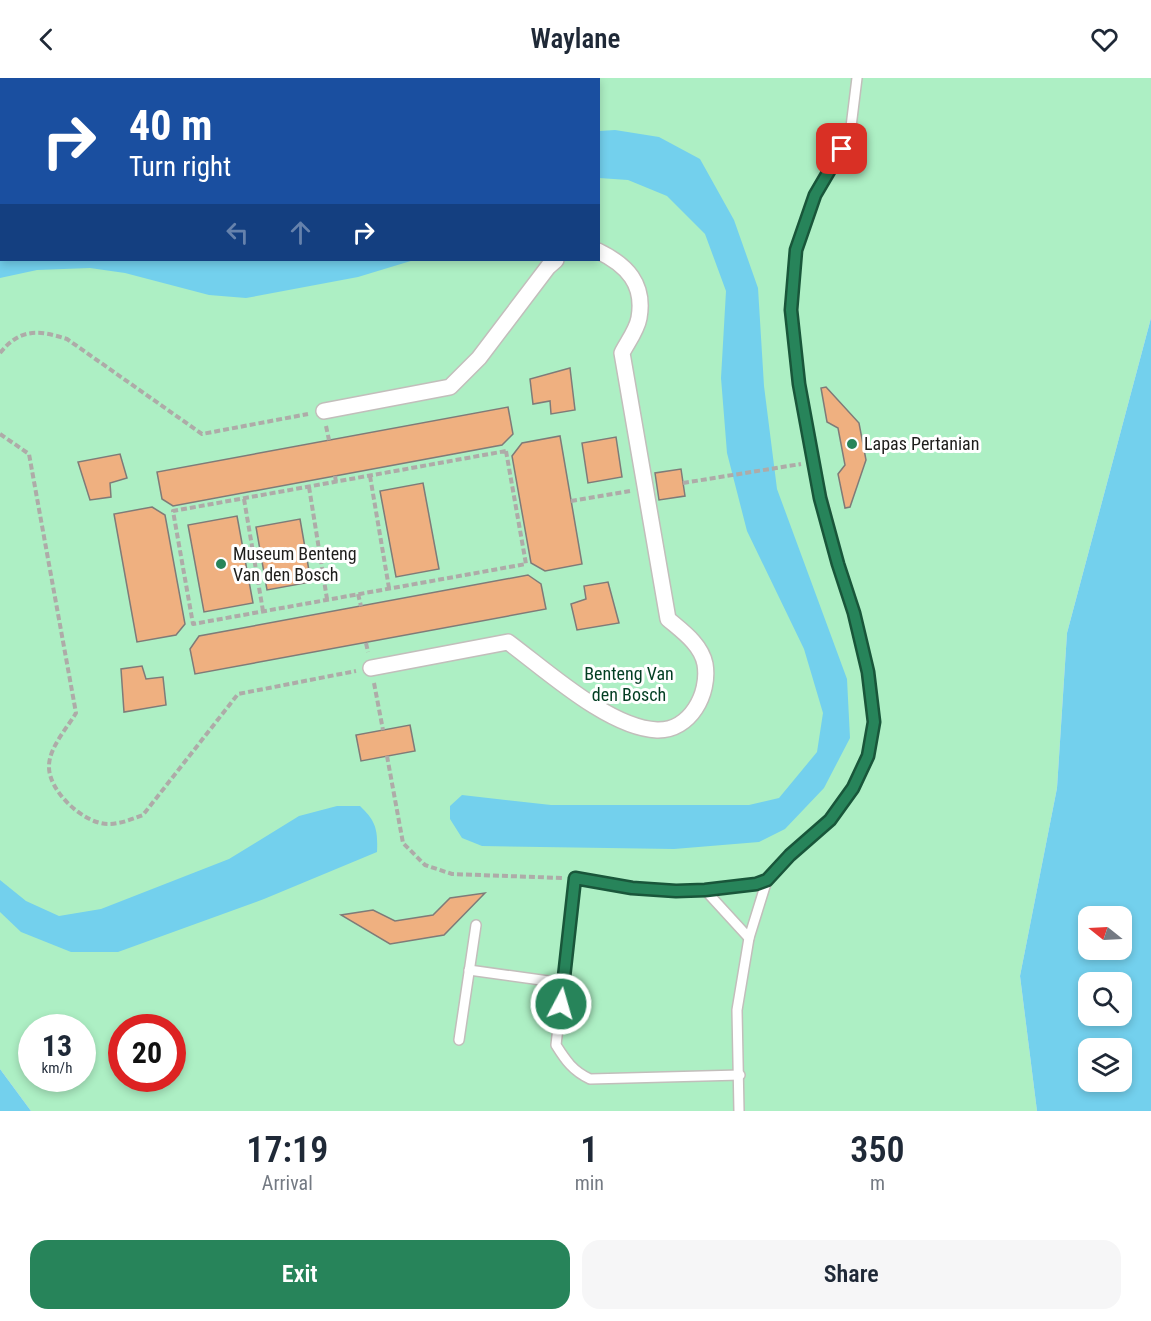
<!DOCTYPE html>
<html lang="en">
<head>
<meta charset="utf-8">
<style>
  :root { --surface:#fff; --page:#f6f6f7; --text:#1f2937; --muted:#747a83; --accent:#27845a }
  body { margin:0; font-family:"Roboto Condensed",sans-serif; background:var(--page); color:var(--text); height:100vh; display:flex; flex-direction:column; font-size:22px; white-space:nowrap }
  * { box-sizing:border-box; margin:0 }
  p { font-size:20px; color:var(--muted) }
  .icon { flex:none; width:33px; height:33px; fill:none; stroke:currentColor; stroke-width:2; stroke-linecap:round; stroke-linejoin:round }
  .map { position:relative; height:1033px; overflow:hidden }
  .details { display:flex; flex-direction:column; background:var(--surface); flex:1 }
  .details>* { flex:none }
  .hud { position:absolute; left:0px; top:0px; width:600px; height:183px; box-shadow:0 3px 9px #0003; background:#1a4fa0; color:#fff; overflow:hidden }
  .needle { width:39px; rotate:288deg }
  .fabs { position:absolute; left:1078px; top:828px; display:grid; gap:12px }
  .fabs a { display:grid; place-items:center; width:54px; height:54px; border-radius:12px; background:var(--surface); box-shadow:0 3px 9px #0003; font-size:30px }
  .speed { position:absolute; left:18px; top:936px; display:flex; gap:12px; font-size:30px; font-weight:700; text-align:center }
  .speed>* { display:grid; place-content:center; width:78px; height:78px; border-radius:50%; background:var(--surface); box-shadow:0 3px 9px #0003; line-height:1 }
  .speed small { font-size:15px; font-weight:400 }
  .speed .limit { border:9px solid #d22; background:#fff; color:#111 }
  .pin { position:absolute; display:grid; place-items:center; width:51px; height:51px; color:#fff; margin:-26px; border-radius:12px; box-shadow:0 3px 9px #0006 }
  .me { position:absolute; width:66px; margin:-33px; rotate:6deg; stroke-linejoin:round; filter:drop-shadow(0 0 4px #0008) }
  .turn { display:flex; align-items:center; gap:21px; height:126px; padding:0 30px; font-size:27px }
  .turn .icon { width:78px; height:78px; stroke-width:2.5 }
  .turn b { display:block; font-size:42px; line-height:51px }
  .lanes { display:flex; align-items:center; height:57px; padding:0 30px; background:#0003; justify-content:center; gap:30px; direction:ltr }
  .lanes .off { opacity:.35 }
  .eta { display:flex; justify-content:space-evenly; align-items:center; height:102px; text-align:center }
  .eta b { font-size:36px; font-weight:600; line-height:42px }
  .button { display:flex; gap:12px; margin-top:auto; padding:12px 30px }
  .button a { flex:1; height:69px; border-radius:18px; background:var(--accent); color:#fff; font-size:24px; font-weight:600; line-height:69px; text-align:center }
  .button a+a { background:var(--page); color:var(--text) }
  header { display:flex; justify-content:space-between; align-items:center; height:78px; padding:0 30px; background:var(--surface); font-size:27px; font-weight:600 }
  .map>svg:first-child { display:block }
  .green { fill:#adefc4; fill-rule:evenodd }
  .water { fill:#73d0ed; fill-rule:evenodd }
  .building { fill:#efb080; stroke:#7f7b78; stroke-width:1.5 }
  .lines { fill:none; stroke-linecap:round; stroke-linejoin:round }
  .service-casing { stroke:#c2bebb; stroke-width:12 }
  .pedestrian-casing { stroke:#c2bebb; stroke-width:18 }
  .path { stroke:#aeaba8; stroke-width:4; stroke-dasharray:6 3; stroke-linecap:butt }
  .service { stroke:#fff; stroke-width:9 }
  .pedestrian { stroke:#fff; stroke-width:15 }
  .route-casing { stroke:#19563a; stroke-width:15 }
  .route { stroke:#27845a; stroke-width:10 }
  .poi-dot { fill:#27845a; stroke:#fff; stroke-width:2 }
  .labels { text-anchor:middle; stroke-width:6; stroke-linejoin:round; paint-order:stroke }
  .poi-label { font-size:18px; fill:#1e1d1b; stroke:#fff; text-anchor:start }
  .park-label { font-size:18px; fill:#023e22; stroke:#fff }
</style>
</head>
<body>
<header><svg class="icon" aria-label="back" viewBox="0 0 24 24"><path d="M15 5l-7 7 7 7"/></svg>Waylane<svg class="icon" aria-label="heart" viewBox="0 0 24 24"><path d="M12 20l-8-8c-3-5 5-10 8-4 3-6 11-1 8 4z"/></svg></header>
<div class="map">
<svg width="1151" height="1033" viewBox="0 0 1151 1033">
  <rect width="100%" height="100%" fill="#f3eeeb"/>
  <!-- green -->
  <path class="green" d="M 0,0 L 1151,0 L 1151,240 L 1067,555 L 1057,710 L 1020,898 L 1037,1033 L 31,1033 L 0,991 ZM 2,2 L 598,2 L 598,182 L 2,182 ZM 32,950 L 82,950 L 82,1000 L 32,1000 ZM 122,950 L 172,950 L 172,1000 L 122,1000 Z"/>
  <!-- water -->
  <g class="water">
    <polygon points="615,52 659,59 700,81 734,142 758,210 764,308 777,411 847,601 850,660 824,710 785,751 759,764 674,771 482,768 462,760 450,741 450,728 462,717 551,727 749,727 779,720 817,674 823,635 804,571 747,453 727,375 721,300 726,213 705,156 667,118 628,102 599,100 599,53"/>
    <polygon points="0,152 1,152 2,182 414,182 358,199 246,220 209,217 125,195 90,190 37,192 0,200"/>
    <path d="M 1151,240 L 1151,1033 L 1037,1033 L 1020,898 L 1057,710 L 1067,555 ZM 1089,838 L 1122,838 L 1122,872 L 1089,872 ZM 1089,904 L 1122,904 L 1122,938 L 1089,938 ZM 1089,970 L 1122,970 L 1122,1004 L 1089,1004 Z"/>
    <path d="M 337,728 L 360,728 C 376,743 378,752 377,774 L 264,821 L 118,874 L 71,874 L 21,854 L 0,834 L 0,802 L 26,823 L 59,838 L 101,831 L 229,781 L 299,738 Z"/>
    <polygon points="0,991 31,1033 0,1033"/>
  </g>
  <!-- building -->
  <g class="building">
    <polygon points="570,290 575,332 551,336 550,323 533,326 530,301"/>
    <polygon points="826,309 859,345 866,382 850,429 845,430 838,396 845,387 838,350 827,344 821,310"/>
    <polygon points="508,329 513,356 502,367 173,428 162,421 157,394"/>
    <polygon points="560,358 582,486 545,493 531,485 512,378 522,365"/>
    <polygon points="616,359 622,399 588,405 582,365"/>
    <polygon points="120,376 127,400 110,405 111,419 90,422 78,384"/>
    <polygon points="681,391 685,418 659,422 655,395"/>
    <polygon points="423,405 439,491 396,499 380,413"/>
    <polygon points="152,429 165,437 185,546 176,557 137,564 114,436"/>
    <polygon points="237,438 253,525 204,534 188,447"/>
    <polygon points="300,441 311,504 267,512 256,449"/>
    <polygon points="528,497 541,506 546,531 195,596 190,571 199,558"/>
    <polygon points="608,504 619,545 577,552 571,526 586,521 584,508"/>
    <polygon points="142,588 146,601 163,599 166,627 124,634 121,591"/>
    <polygon points="410,647 415,673 361,683 356,657"/>
    <polygon points="485,815 444,857 390,866 341,837 373,832 395,843 433,837 450,820"/>
  </g>
  <g class="lines">
    <!-- service casing -->
    <g class="service-casing">
      <g id="service">
        <polyline points="705,812 756,805 767,802"/>
        <polyline points="469,892 563,905"/>
        <polyline points="459,962 476,847"/>
        <path d="M 740,997 L 590,1001 C 573,993 566,983 556,967 L 575,800 C 619,808 660,814 705,812 L 749,860"/>
        <polyline points="739,1033 737,932 749,860 767,802 790,777 829,742 853,710 868,677 874,644 868,594 854,535 838,486 813,384 799,306 791,232 796,172 815,117 850,57 857,0"/>
      </g>
    </g>
    <!-- pedestrian casing -->
    <g class="pedestrian-casing">
      <g id="pedestrian">
        <polyline points="324,333 450,309 479,280 548,189 556,182"/>
        <path d="M 371,590 L 508,564 C 546,592 609,650 657,652 C 690,653 710,616 705,586 C 701,566 682,553 668,541 L 622,275 C 627,265 637,252 639,240 C 645,206 627,187 598,173"/>
      </g>
    </g>
    <!-- path -->
    <g class="path">
      <path d="M 0,275 C 20,250 39,252 67,261 L 202,356 L 308,336"/>
      <polyline points="326,348 329,362"/>
      <path d="M 0,356 L 29,376 L 76,635 C 67,650 49,670 49,688 C 48,713 84,746 108,746 C 121,746 132,741 143,737 L 238,616 L 356,593"/>
      <polygon points="506,373 526,486 193,546 173,433"/>
      <polyline points="335,398 336,404"/>
      <polyline points="370,398 389,510"/>
      <polyline points="683,405 801,386"/>
      <polyline points="309,409 327,521"/>
      <polyline points="244,421 263,533"/>
      <polyline points="571,423 630,413"/>
      <polyline points="358,516 361,528"/>
      <polyline points="366,565 368,574"/>
      <polyline points="374,605 383,652"/>
      <polyline points="387,678 403,765 425,787 452,796 562,800"/>
    </g>
    <!-- service -->
    <use href="#service" class="service"/>
    <!-- pedestrian -->
    <use href="#pedestrian" class="pedestrian"/>
  </g>
  <g class="lines">
    <!-- route casing -->
    <g class="route-casing">
      <polyline id="route" points="561,926 575,800 632,810 676,813 705,812 756,806 767,802 790,777 830,742 853,710 868,678 874,644 868,594 854,535 838,486 820,420 799,306 791,232 796,172 815,117 842,71"/>
    </g>
    <!-- route -->
    <use href="#route" class="route"/>
  </g>
  <!-- markers -->
  <g class="poi-dot">
    <circle cx="852" cy="366" r="6"/>
    <circle cx="221" cy="486" r="6"/>
  </g>
  <g class="labels">
    <!-- poi labels -->
    <g class="poi-label">
      <text x="864" y="372">Lapas Pertanian</text>
      <text x="233" y="482">Museum Benteng<tspan x="233" dy="21">Van den Bosch</tspan></text>
    </g>
    <!-- park labels -->
    <g class="park-label">
      <text x="629" y="602">Benteng Van<tspan x="629" dy="21">den Bosch</tspan></text>
    </g>
  </g>
</svg>
<div class="fabs">
<a><svg class="needle" viewBox="-14 -14 28 28"><path d="M0-13l5 13h-10z" fill="#e53935"/><path d="M0 13l5-13h-10z" fill="#747a83"/></svg></a>
<a><svg class="icon" aria-label="search" viewBox="0 0 24 24"><circle cx="10" cy="10" r="6"/><path d="M15 15l6 6"/></svg></a>
<a><svg class="icon" aria-label="layers" viewBox="0 0 24 24"><path d="M12 4l9 5-9 5-9-5zM3 14l9 5 9-5"/></svg></a>
</div>
<div class="speed"><div>13<small>km/h</small></div><div class="limit">20</div></div>
<div class="pin" style="left:842px;top:71px;background:#d93025"><svg class="icon" aria-label="arrive" viewBox="0 0 24 24"><path d="M6 21V4h12l-3 4 3 4H6"/></svg></div>
<svg class="me" style="left:561px;top:926px" viewBox="-20 -20 40 40"><circle r="17" fill="#27845a" stroke="#fff" stroke-width="3"/><path d="M0-11L8 9 0 5-8 9z" fill="#fff"/></svg>
<div class="hud">
<div class="turn"><svg class="icon" aria-label="right" viewBox="0 0 24 24"><path d="M7 20v-9h11M14 6l5 5-5 5"/></svg><div><b>40 m</b>Turn right</div></div>
<div class="lanes"><svg class="icon off" aria-label="left" viewBox="0 0 24 24"><path d="M17 20v-9H6M10 6l-5 5 5 5"/></svg><svg class="icon off" aria-label="ahead" viewBox="0 0 24 24"><path d="M12 20V5M6 11l6-6 6 6"/></svg><svg class="icon" aria-label="right" viewBox="0 0 24 24"><path d="M7 20v-9h11M14 6l5 5-5 5"/></svg></div>
</div>
</div>
<section class="details">
<div class="eta">
<div><b>17:19</b><p>Arrival</p></div>
<div><b>1</b><p>min</p></div>
<div><b>350</b><p>m</p></div>
</div>
<div class="button"><a>Exit</a><a>Share</a></div>
</section>
</body>
</html>
